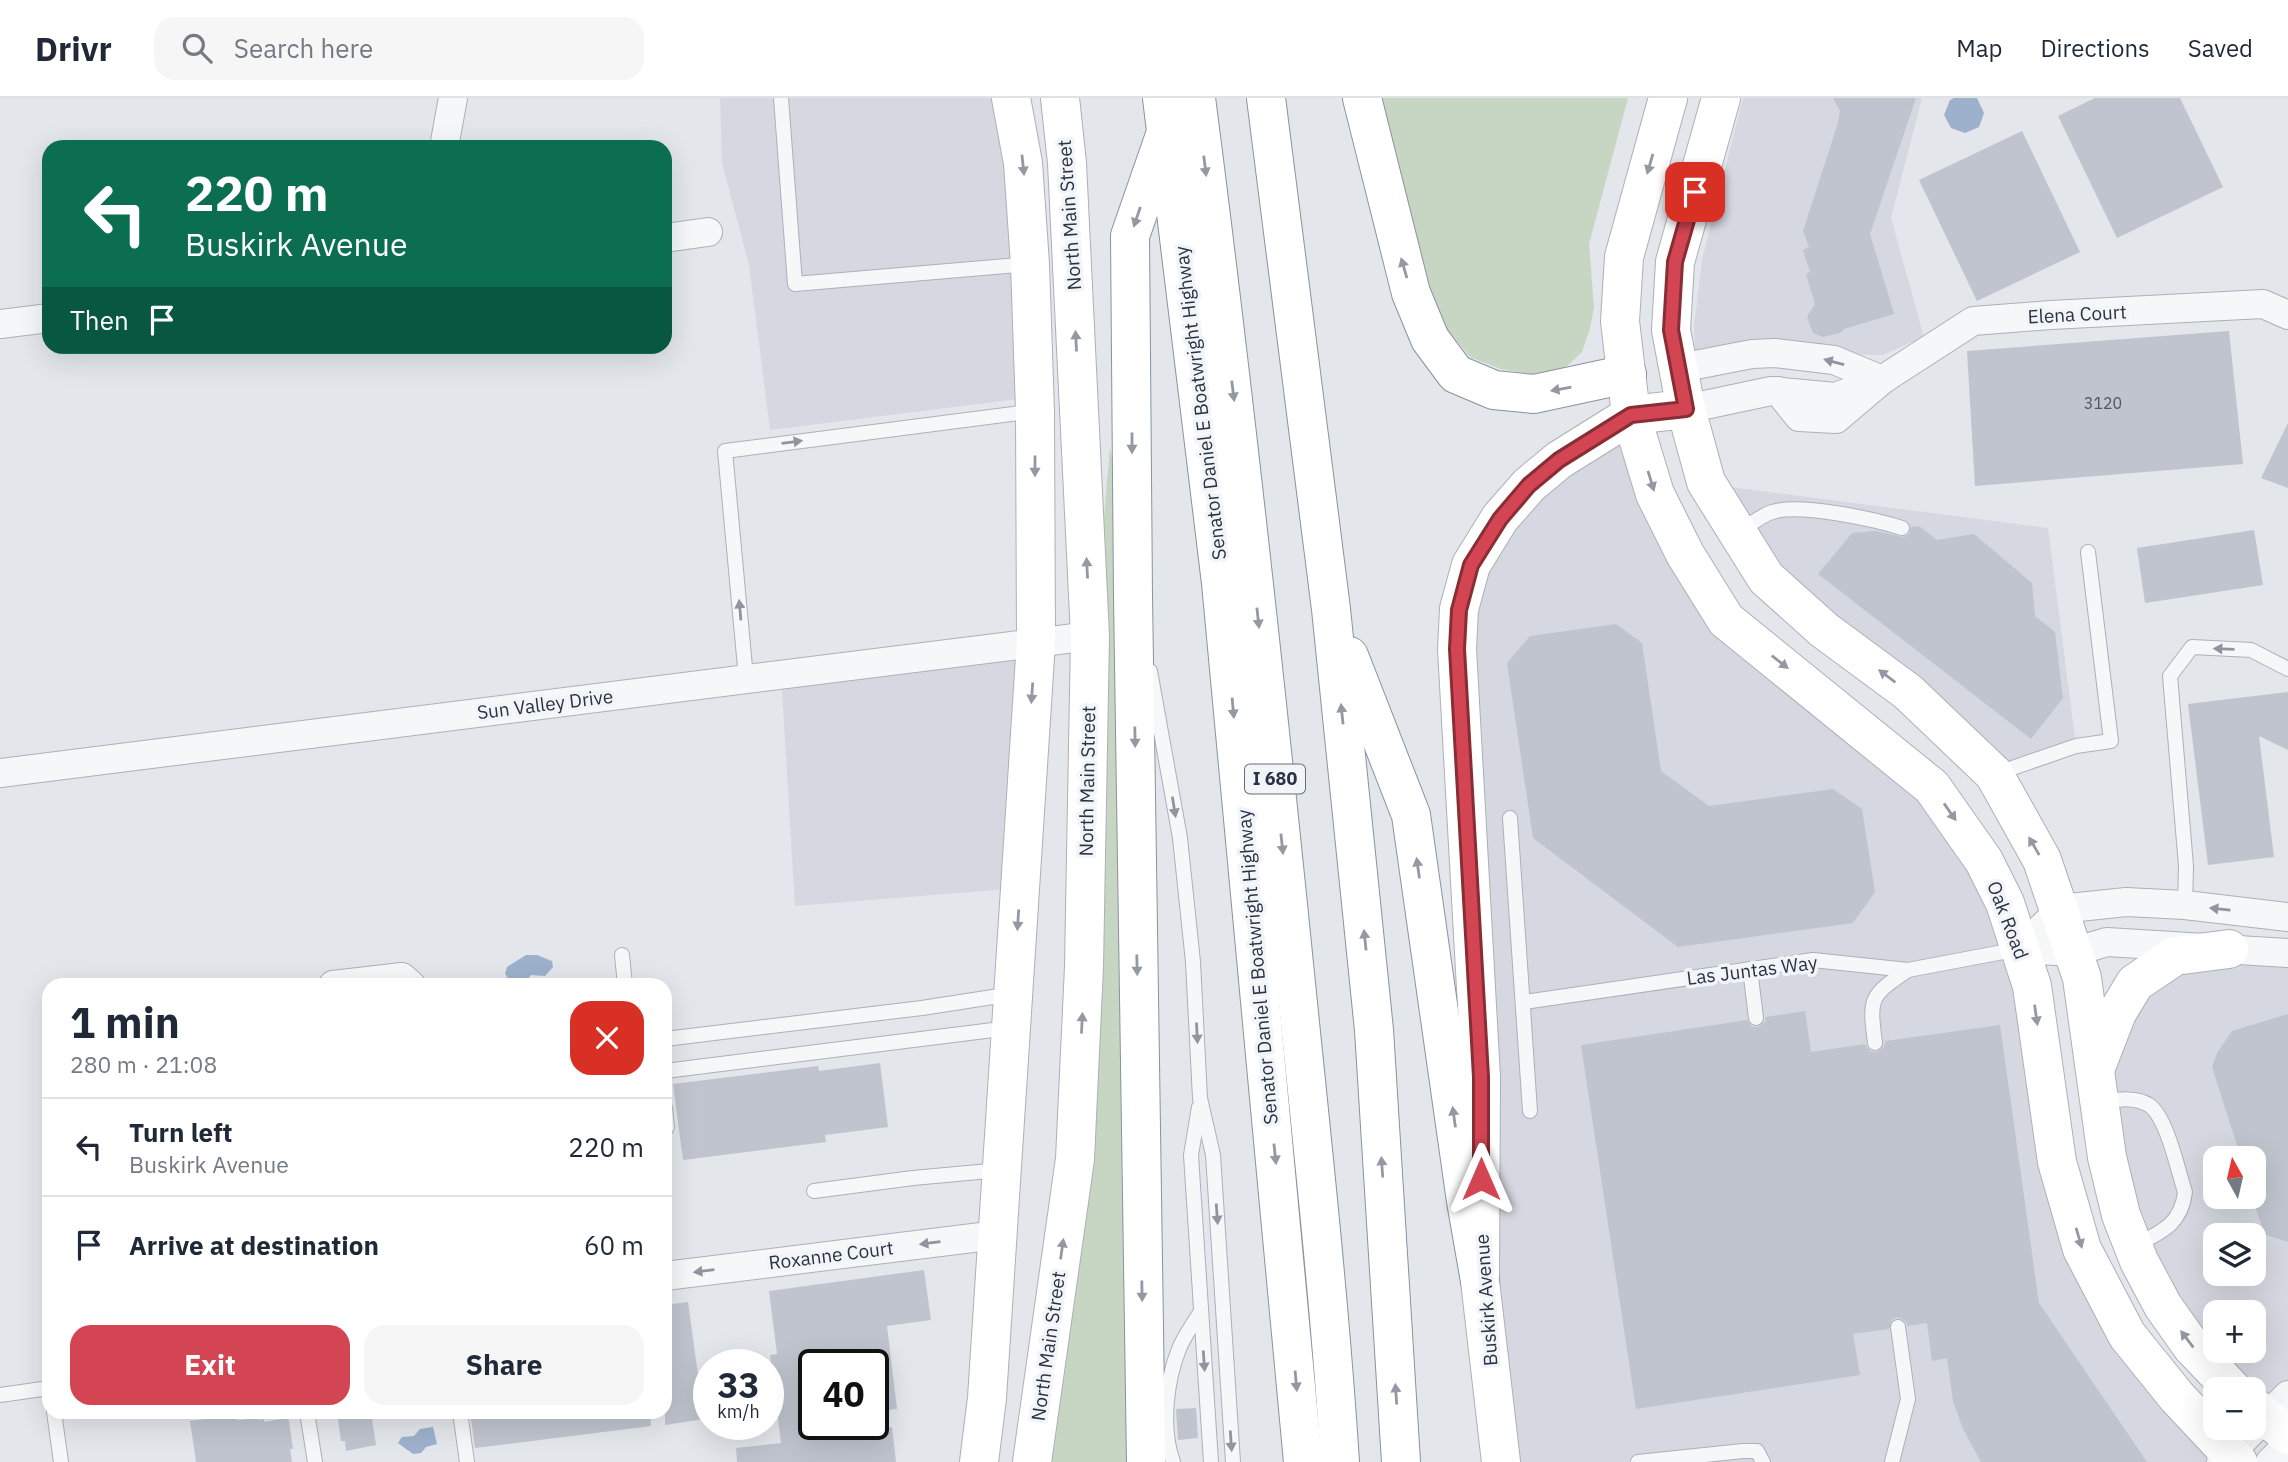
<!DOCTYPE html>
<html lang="en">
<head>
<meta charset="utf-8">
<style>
  :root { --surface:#fff; --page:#f6f6f7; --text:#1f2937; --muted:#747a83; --line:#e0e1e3; --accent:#d34552 }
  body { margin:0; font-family:"IBM Plex Sans",sans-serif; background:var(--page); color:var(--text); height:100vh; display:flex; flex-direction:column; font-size:26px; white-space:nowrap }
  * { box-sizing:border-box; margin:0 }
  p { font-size:23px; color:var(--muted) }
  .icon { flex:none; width:38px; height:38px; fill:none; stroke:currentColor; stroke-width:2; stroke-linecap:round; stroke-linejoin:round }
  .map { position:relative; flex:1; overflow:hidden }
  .panel { position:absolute; left:42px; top:880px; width:630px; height:441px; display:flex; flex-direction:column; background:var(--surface); border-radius:21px; box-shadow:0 7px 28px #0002 }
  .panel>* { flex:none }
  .banner { position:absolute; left:42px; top:42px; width:630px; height:214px; border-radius:21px; box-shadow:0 7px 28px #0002; background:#0b6e4f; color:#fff; overflow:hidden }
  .needle { width:46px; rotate:352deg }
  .buttons { position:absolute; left:2203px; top:1048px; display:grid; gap:14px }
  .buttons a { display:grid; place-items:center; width:63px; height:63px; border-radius:14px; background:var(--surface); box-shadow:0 7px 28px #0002; font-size:35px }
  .speed { position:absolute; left:693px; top:1251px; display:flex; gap:14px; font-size:35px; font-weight:700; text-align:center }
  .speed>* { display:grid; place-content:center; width:91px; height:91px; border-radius:50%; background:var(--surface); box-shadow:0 7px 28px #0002; line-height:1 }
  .speed small { font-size:18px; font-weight:400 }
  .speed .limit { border:4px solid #111; border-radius:10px; background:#fff; color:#111 }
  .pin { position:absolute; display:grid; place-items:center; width:60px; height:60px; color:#fff; margin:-30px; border-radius:14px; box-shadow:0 4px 10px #0006 }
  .me { position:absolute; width:77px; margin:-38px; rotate:0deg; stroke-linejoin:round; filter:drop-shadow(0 0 5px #0008) }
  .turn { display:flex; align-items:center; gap:24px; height:147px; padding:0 28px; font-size:32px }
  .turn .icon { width:91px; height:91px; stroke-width:2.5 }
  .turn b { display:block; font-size:49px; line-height:60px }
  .then { display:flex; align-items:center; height:66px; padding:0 28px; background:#0003; gap:14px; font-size:26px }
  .round { display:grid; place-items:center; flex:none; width:74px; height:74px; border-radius:21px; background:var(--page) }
  .headline { display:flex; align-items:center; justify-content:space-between; height:119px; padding:0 28px }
  h1 { font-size:42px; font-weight:800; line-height:52px }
  .button { display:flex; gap:14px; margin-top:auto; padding:14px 28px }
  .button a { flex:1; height:80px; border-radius:21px; background:var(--accent); color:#fff; font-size:28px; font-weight:800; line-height:80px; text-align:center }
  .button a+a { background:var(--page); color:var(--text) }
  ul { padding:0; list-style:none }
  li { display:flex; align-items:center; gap:21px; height:98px; padding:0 28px; border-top:2px solid var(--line) }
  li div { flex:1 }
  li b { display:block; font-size:26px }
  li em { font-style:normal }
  header { display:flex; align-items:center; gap:42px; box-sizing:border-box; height:98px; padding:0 35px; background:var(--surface); border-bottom:2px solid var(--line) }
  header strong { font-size:33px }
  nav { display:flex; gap:38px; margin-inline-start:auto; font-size:24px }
  .search { width:490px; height:63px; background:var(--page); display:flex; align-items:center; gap:18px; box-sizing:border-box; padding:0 24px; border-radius:21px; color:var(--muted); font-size:26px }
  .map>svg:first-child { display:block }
  .built { fill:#d5d8e0; fill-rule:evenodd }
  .green { fill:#c7d5c3 }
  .water { fill:#9db1cc }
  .building { fill:#bfc4ce }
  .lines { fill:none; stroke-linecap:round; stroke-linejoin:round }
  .lane-casing { stroke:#acb0b9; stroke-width:16 }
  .street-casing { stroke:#acb0b9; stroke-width:30 }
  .secondary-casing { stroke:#acb0b9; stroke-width:40 }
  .highway-casing { stroke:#8992a2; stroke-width:40 }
  .lane { stroke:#f6f7f9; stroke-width:14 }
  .street { stroke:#f6f7f9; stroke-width:28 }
  .secondary { stroke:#fff; stroke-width:38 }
  .highway { stroke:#fff; stroke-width:38 }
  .oneway { fill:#9498a2 }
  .oneway2 { fill:#90949e }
  .route-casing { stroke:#892d35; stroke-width:18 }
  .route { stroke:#d34552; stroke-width:12 }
  .labels { text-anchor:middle; stroke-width:7; stroke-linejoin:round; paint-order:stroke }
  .number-label { font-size:16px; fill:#4f5666 }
  .shield { fill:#f2f5f8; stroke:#666c7a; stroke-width:2 }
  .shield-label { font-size:18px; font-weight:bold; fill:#2a3244 }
  .street-label { font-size:19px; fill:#2a3244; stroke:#f2f5f8 }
</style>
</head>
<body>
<header>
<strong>Drivr</strong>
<div class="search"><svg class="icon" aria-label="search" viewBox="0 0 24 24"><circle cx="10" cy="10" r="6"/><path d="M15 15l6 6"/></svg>Search here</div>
<nav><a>Map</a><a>Directions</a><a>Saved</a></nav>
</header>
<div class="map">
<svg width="2288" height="1364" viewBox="0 0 2288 1364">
  <rect width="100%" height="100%" fill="#e3e6eb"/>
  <!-- built -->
  <g class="built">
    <polygon points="720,0 1011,0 1034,299 770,332 749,167 722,65"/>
    <polygon points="1743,0 1922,0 1891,120 1924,239 1882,257 1695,256 1694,229 1702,162"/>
    <polygon points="1631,317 1685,456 1984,763 2082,1151 2221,1364 1501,1364 1457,551 1500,420"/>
    <polygon points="1730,389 2048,430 2076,648 2004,666 1835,522 1773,462"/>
    <polygon points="1036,544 1020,790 795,808 781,576"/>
    <path d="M 2288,855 L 2288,1297 L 2266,1319 L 2233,1291 L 2139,1163 L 2108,934 L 2135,885 ZM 2216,1060 L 2254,1060 L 2254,1099 L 2216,1099 ZM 2216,1138 L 2254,1138 L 2254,1176 L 2216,1176 ZM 2216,1214 L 2254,1214 L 2254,1253 L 2216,1253 Z"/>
  </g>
  <!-- green -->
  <g class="green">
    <polygon points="1380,0 1628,0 1589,146 1594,210 1590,230 1582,254 1565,270 1543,278 1501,271 1470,259 1444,227 1425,190"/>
    <polygon points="1110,349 1133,498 1146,1364 1033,1364 1075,1061 1094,538"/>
  </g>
  <!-- water -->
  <g class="water">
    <polygon points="1954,0 1977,0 1984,15 1979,29 1965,35 1951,30 1944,17 1950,2"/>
    <polygon points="526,857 537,857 552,863 553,869 545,878 531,877 523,887 511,885 505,876 507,869"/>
    <polygon points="433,1329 437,1346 426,1349 421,1355 413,1356 398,1345 402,1339 414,1338 420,1331"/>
  </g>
  <!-- building -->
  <g class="building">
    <polygon points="1833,0 1916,0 1870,136 1894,216 1844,231 1840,235 1823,239 1813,235 1807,219 1815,206 1806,176 1810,174 1803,152 1809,149 1803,133 1837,28 1840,13"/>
    <polygon points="2095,0 2180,0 2223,89 2117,140 2058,18"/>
    <polygon points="2022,33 2080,154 1977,203 1919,82"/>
    <polygon points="2229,233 2243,366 1975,388 1967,253"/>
    <polygon points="2288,325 2288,390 2261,380"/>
    <polygon points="1919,428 1937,442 1974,436 2032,485 2035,518 2055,534 2063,600 2031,641 1818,476 1852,435 1875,433 1904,439 1909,436 1911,429"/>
    <polygon points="2254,432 2263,487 2145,505 2137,450"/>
    <polygon points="1616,526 1642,545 1661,673 1709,708 1833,691 1862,711 1875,794 1853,825 1678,849 1533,740 1507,565 1530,538"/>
    <polygon points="2288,594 2288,652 2259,638 2274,759 2208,767 2188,606"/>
    <polygon points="1805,913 1811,954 1865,946 1871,954 1877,954 1884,949 1885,943 2000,927 2039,1205 2147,1364 1981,1364 1963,1331 1953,1303 1947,1260 1932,1263 1927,1225 1908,1228 1905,1223 1897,1219 1892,1222 1889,1231 1853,1236 1860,1277 1636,1311 1581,947 1747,922 1752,929 1758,929 1765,924 1766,919"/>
    <polygon points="2288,916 2288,1144 2266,1137 2261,1126 2252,1099 2254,1060 2241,1060 2212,969 2217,955 2232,933"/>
    <polygon points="880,965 888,1029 825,1037 826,1044 683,1062 673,986 818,968 819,973"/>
    <polygon points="924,1172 931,1222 887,1228 897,1311 873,1314 873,1267 814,1267 814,1339 892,1329 896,1364 737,1364 736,1350 781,1345 770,1257 777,1256 769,1193"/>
    <polygon points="688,1204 704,1321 665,1327 665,1207"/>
    <polygon points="1196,1310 1198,1340 1178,1342 1176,1311"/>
    <polygon points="337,1314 371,1314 376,1347 346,1353 345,1343 341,1343"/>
    <polygon points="470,1314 650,1314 651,1328 475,1350"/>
    <polygon points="234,1318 234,1321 239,1322 258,1320 258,1322 264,1321 264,1324 287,1320 289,1323 293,1351 290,1351 292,1364 196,1364 190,1323"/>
  </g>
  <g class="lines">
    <!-- lane casing -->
    <g class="lane-casing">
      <g id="lane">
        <polyline points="781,0 795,186 1030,166"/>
        <path d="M 1738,434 C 1749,428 1760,418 1772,414 C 1799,405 1874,421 1902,430"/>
        <polyline points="1150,573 1180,740 1193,864 1200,1000 1213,1057 1233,1364"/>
        <polyline points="746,580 725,353 1035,313"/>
        <polyline points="1995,676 2076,648 2111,643 2088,454"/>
        <polyline points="1510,720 1530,1013"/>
        <polyline points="2185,807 2186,768 2170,578 2192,549 2251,552 2288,571"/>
        <polyline points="622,857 625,887"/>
        <polyline points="1750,871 1756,920"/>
        <polyline points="1524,904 1813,862 1908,872 2019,851"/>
        <polyline points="665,941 922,910 1012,896"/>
        <path d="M 1875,945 C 1869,899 1870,898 1908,872"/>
        <polyline points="665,973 1009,930"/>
        <path d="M 2100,1004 C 2116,1002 2135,998 2149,1007 C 2167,1019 2178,1073 2185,1094 C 2181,1127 2161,1134 2134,1148"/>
        <polyline points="1199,1009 1191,1057 1211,1364"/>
        <polyline points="665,1010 667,1029 665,1032"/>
        <polyline points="814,1093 913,1080 1000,1072"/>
        <polyline points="0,1297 49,1290"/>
        <polyline points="54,1314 61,1364"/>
        <polyline points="307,1314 315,1364"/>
        <polyline points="460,1314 467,1364"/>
        <path d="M 1173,1364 C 1161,1331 1166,1283 1179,1251 C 1184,1238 1194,1225 1201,1213"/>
        <polyline points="1638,1364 1743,1353 1757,1353 1763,1364"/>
        <polyline points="1892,1364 1908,1301 1898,1229"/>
      </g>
    </g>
    <!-- street casing -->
    <g class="street-casing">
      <g id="street">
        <polyline points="444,49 453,0"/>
        <polyline points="665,140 708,134"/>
        <polyline points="0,226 49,220"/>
        <polyline points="1680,270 1752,256 1775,255 1834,262 1882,282 1835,299 1771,293 1686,311"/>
        <polyline points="1778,293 1799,319 1836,321 1882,282 1973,223 2051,217 2263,206 2288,217"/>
        <polyline points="0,675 1090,538"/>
        <polyline points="2021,851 2060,811 2126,804 2185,807 2288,819"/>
        <polyline points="2021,851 2073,854 2107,844 2288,855"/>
        <polyline points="333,887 402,879 411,887"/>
        <polyline points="665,1178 997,1137"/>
        <polyline points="2221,1364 2288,1297"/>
        <polyline points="2270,1364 2288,1346"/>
      </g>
    </g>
    <!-- secondary casing -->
    <g class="secondary-casing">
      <g id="secondary">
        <polyline points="1668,0 1624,159 1620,223 1631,317 1655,396 1685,456 1726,522 1932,689 1984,763 2005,805 2032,888 2057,1064 2082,1151 2127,1237 2177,1299 2238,1364"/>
        <polyline points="1721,0 1675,164 1671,232 1686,311 1706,384 1766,480 1824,532 1908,594 1994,676 2042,762 2082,880 2107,1059 2121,1117 2139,1163 2163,1208 2192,1249 2233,1292"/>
        <polyline points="2096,969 2117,915 2135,885 2175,858 2229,851"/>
        <polyline points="2254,1309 2288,1337"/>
        <polyline points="979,1364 987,1300 1036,544 1035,313 1030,166 1023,65 1011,0"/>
        <polyline points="1032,1364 1075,1061 1084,869 1090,538 1067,65 1060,0"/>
        <polyline points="1501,1364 1480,1183 1481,979 1457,551 1459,511 1471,467 1500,420 1529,387 1559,362 1631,317 1686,311"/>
      </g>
    </g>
    <!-- highway casing -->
    <g class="highway-casing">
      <g id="highway">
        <polyline points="1162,0 1221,485 1303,1364"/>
        <path d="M 1196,0 C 1233,285 1264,570 1293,856 C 1310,1025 1329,1194 1340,1364"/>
        <polyline points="1266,0 1331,511 1374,932 1401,1364"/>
        <polyline points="1362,0 1411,195 1430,241 1456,276 1494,292 1534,296 1627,276"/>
        <polyline points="1349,558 1411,717 1466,1103 1480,1183"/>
        <polyline points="1146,1364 1133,498 1130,138 1164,40"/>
      </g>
    </g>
    <!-- lane -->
    <use href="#lane" class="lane"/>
    <!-- street -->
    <use href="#street" class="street"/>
    <!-- secondary -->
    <use href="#secondary" class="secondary"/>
    <!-- highway -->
    <use href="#highway" class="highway"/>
  </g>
  <!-- one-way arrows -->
  <defs><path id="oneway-solid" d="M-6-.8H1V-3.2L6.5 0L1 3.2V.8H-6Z" transform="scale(1.75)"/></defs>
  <g class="oneway">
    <use href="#oneway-solid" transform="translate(1650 66) rotate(106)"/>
    <use href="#oneway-solid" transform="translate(1023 67) rotate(84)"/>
    <use href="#oneway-solid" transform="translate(1205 68) rotate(83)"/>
    <use href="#oneway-solid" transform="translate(1137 119) rotate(109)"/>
    <use href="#oneway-solid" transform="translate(1404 170) rotate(-106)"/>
    <use href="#oneway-solid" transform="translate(1076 243) rotate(-93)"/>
    <use href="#oneway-solid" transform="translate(1561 291) rotate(170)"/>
    <use href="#oneway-solid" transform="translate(1233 293) rotate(83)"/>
    <use href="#oneway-solid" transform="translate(1132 345) rotate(90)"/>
    <use href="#oneway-solid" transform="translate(1035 368) rotate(90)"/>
    <use href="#oneway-solid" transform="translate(1651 383) rotate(73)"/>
    <use href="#oneway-solid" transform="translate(1087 470) rotate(-93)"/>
    <use href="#oneway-solid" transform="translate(1258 520) rotate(84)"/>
    <use href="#oneway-solid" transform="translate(1780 564) rotate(38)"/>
    <use href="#oneway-solid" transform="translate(1887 578) rotate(-143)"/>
    <use href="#oneway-solid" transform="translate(1032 595) rotate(94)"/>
    <use href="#oneway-solid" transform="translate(1233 610) rotate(85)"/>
    <use href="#oneway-solid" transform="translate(1342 616) rotate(-96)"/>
    <use href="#oneway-solid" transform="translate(1135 639) rotate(89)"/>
    <use href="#oneway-solid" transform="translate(1950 714) rotate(55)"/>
    <use href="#oneway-solid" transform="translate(1282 746) rotate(84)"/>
    <use href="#oneway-solid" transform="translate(2034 748) rotate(-120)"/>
    <use href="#oneway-solid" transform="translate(1418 770) rotate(-98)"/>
    <use href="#oneway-solid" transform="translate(1018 822) rotate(94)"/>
    <use href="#oneway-solid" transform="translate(1365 842) rotate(-96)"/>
    <use href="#oneway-solid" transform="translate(1137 867) rotate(89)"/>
    <use href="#oneway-solid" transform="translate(2036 917) rotate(82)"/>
    <use href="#oneway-solid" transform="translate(1082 925) rotate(-87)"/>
    <use href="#oneway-solid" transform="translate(1454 1019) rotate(-98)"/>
    <use href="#oneway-solid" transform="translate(1275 1056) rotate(84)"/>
    <use href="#oneway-solid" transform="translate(1382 1069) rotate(-94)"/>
    <use href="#oneway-solid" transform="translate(2079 1140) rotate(74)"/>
    <use href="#oneway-solid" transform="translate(1062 1151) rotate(-82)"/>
    <use href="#oneway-solid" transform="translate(1142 1193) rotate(89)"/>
    <use href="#oneway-solid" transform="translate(2187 1241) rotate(-127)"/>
    <use href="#oneway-solid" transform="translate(1296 1283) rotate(85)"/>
    <use href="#oneway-solid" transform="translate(1396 1296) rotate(-94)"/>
  </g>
  <g class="oneway2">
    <use href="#oneway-solid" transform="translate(1834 264) rotate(-165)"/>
    <use href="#oneway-solid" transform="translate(792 344) rotate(-7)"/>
    <use href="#oneway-solid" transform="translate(740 512) rotate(-95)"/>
    <use href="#oneway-solid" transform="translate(2224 551) rotate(-178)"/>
    <use href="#oneway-solid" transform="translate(1174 709) rotate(81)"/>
    <use href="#oneway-solid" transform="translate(2220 811) rotate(-174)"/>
    <use href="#oneway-solid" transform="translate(1197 935) rotate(87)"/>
    <use href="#oneway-solid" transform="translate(1217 1116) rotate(86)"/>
    <use href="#oneway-solid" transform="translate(930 1145) rotate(173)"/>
    <use href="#oneway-solid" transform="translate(704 1173) rotate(173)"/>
    <use href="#oneway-solid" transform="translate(1204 1263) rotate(86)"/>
    <use href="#oneway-solid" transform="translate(1231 1343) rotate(86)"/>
  </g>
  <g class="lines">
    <!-- route casing -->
    <g class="route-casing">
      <polyline id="route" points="1481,1081 1481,979 1457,551 1459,512 1471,467 1500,421 1529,387 1559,362 1631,317 1686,311 1671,232 1675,164 1695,94"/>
    </g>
    <!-- route -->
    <use href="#route" class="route"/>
  </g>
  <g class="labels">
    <!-- number labels -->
    <g class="number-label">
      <text x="2103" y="311">3120</text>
    </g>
    <!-- shield labels -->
    <rect class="shield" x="1245" y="666.5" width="60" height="29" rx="5"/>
    <g class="shield-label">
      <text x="1275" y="687">I 680</text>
    </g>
    <!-- street labels -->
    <g class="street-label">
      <text transform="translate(1069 117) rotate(-94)" y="7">North Main Street</text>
      <text transform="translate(2077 216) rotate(-3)" y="7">Elena Court</text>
      <text transform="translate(1200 305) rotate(-97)" y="7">Senator Daniel E Boatwright Highway</text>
      <text transform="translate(545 606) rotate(-7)" y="7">Sun Valley Drive</text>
      <text transform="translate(1087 683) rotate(-89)" y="7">North Main Street</text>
      <text transform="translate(2008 822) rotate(69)" y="7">Oak Road</text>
      <text transform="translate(1257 869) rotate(-95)" y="7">Senator Daniel E Boatwright Highway</text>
      <text transform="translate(1752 872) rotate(-7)" y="7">Las Juntas Way</text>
      <text transform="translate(831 1157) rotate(-7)" y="7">Roxanne Court</text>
      <text transform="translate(1486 1202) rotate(-94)" y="7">Buskirk Avenue</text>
      <text transform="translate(1048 1248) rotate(-82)" y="7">North Main Street</text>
    </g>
  </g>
</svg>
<div class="buttons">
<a><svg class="needle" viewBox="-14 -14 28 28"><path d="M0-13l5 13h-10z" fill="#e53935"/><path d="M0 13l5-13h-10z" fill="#747a83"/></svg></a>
<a><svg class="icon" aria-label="layers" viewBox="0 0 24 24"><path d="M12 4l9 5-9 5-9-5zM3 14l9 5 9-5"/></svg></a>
<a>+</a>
<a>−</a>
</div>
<div class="speed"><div>33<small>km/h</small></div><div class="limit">40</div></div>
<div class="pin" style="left:1695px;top:94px;background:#d93025"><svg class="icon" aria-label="arrive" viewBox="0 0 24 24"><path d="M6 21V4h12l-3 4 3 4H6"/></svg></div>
<svg class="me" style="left:1481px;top:1081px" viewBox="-20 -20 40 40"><path d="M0-17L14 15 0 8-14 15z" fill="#d34552" stroke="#fff" stroke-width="4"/></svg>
<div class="banner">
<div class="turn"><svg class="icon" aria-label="left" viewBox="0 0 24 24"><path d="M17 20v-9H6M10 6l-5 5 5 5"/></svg><div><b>220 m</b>Buskirk Avenue</div></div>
<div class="then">Then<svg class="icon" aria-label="arrive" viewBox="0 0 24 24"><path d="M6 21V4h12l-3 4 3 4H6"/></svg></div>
</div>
<section class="panel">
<div class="headline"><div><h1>1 min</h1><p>280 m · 21:08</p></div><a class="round" style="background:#d93025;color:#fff"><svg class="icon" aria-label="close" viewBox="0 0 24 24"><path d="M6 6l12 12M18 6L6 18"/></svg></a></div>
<ul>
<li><svg class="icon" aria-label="left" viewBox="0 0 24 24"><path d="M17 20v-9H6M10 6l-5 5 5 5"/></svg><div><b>Turn left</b><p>Buskirk Avenue</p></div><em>220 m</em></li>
<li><svg class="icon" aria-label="arrive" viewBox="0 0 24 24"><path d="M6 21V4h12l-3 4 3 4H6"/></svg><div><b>Arrive at destination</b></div><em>60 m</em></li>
</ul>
<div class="button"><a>Exit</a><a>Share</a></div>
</section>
</div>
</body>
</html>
